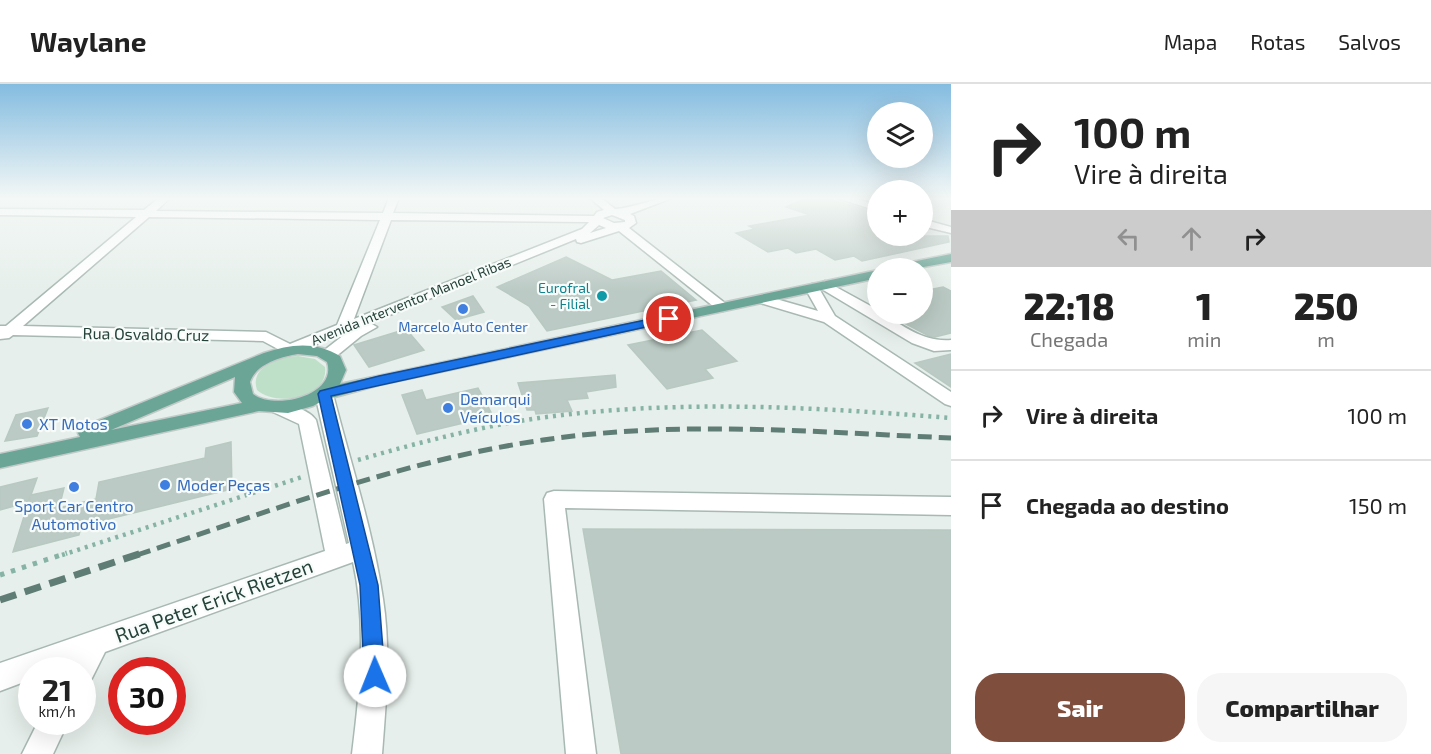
<!DOCTYPE html>
<html lang="pt">
<head>
<meta charset="utf-8">
<style>
  :root { --surface:#fff; --page:#f6f6f6; --text:#222; --muted:#767676; --line:#e0e0e0; --accent:#804e3d }
  body { margin:0; font-family:"Exo 2",sans-serif; background:var(--page); color:var(--text); height:100vh; display:flex; flex-direction:column; font-size:22px; white-space:nowrap }
  * { box-sizing:border-box; margin:0 }
  p { font-size:20px; color:var(--muted) }
  .icon { flex:none; width:33px; height:33px; fill:none; stroke:currentColor; stroke-width:2; stroke-linecap:round; stroke-linejoin:round }
  .map { position:relative; flex:1; overflow:hidden }
  .drawer { display:flex; flex-direction:column; background:var(--surface); width:480px }
  .drawer>* { flex:none }
  .top-card { background:#fff; color:var(--text); overflow:hidden }
  .controls { position:absolute; left:867px; top:18px; display:grid; gap:12px }
  .controls a { display:grid; place-items:center; width:66px; height:66px; border-radius:50%; background:var(--surface); box-shadow:0 6px 24px #0002; font-size:30px }
  .speed { position:absolute; left:18px; top:573px; display:flex; gap:12px; font-size:30px; font-weight:700; text-align:center }
  .speed>* { display:grid; place-content:center; width:78px; height:78px; border-radius:50%; background:var(--surface); box-shadow:0 6px 24px #0002; line-height:1 }
  .speed small { font-size:15px; font-weight:400 }
  .speed .limit { border:9px solid #d22; background:#fff; color:#111 }
  .pin { position:absolute; display:grid; place-items:center; width:51px; height:51px; color:#fff; margin:-26px; border:3px solid #fff; border-radius:50%; box-shadow:0 2px 6px #0007 }
  .me { position:absolute; width:66px; margin:-33px; rotate:359deg; stroke-linejoin:round; filter:drop-shadow(0 0 4px #0008) }
  .turn { display:flex; align-items:center; gap:21px; height:126px; padding:0 24px; font-size:27px }
  .turn .icon { width:78px; height:78px; stroke-width:2.5 }
  .turn b { display:block; font-size:42px; line-height:51px }
  .lanes { display:flex; align-items:center; height:57px; padding:0 24px; background:#0003; justify-content:center; gap:30px; direction:ltr }
  .lanes .off { opacity:.35 }
  .eta { display:flex; justify-content:space-evenly; align-items:center; height:102px; text-align:center }
  .eta b { font-size:36px; font-weight:800; line-height:42px }
  .button { display:flex; gap:12px; margin-top:auto; padding:12px 24px }
  .button a { flex:1; height:69px; border-radius:24px; background:var(--accent); color:#fff; font-size:24px; font-weight:800; line-height:69px; text-align:center }
  .button a+a { background:var(--page); color:var(--text) }
  ul { padding:0; list-style:none }
  li { display:flex; align-items:center; gap:18px; height:90px; padding:0 24px; border-top:2px solid var(--line) }
  li div { flex:1 }
  li b { display:block; font-size:22px }
  li em { font-style:normal }
  header { display:flex; align-items:center; gap:36px; box-sizing:border-box; height:84px; padding:0 30px; background:var(--surface); border-bottom:2px solid var(--line) }
  header strong { font-size:28px }
  nav { display:flex; gap:33px; margin-inline-start:auto; font-size:21px }
  main { display:flex; flex:1; min-height:0 }
  .map>svg:first-child { display:block }
  .green { fill:#bfe0c8 }
  .building { fill:#bbcac4; stroke:#b8c9c2; stroke-width:1.5 }
  .lines { fill:none; stroke-linecap:round; stroke-linejoin:round }
  .minor-casing { stroke:#a8b8b2; stroke-width:3 }
  .major-casing { stroke:#c2cac8; stroke-width:3 }
  .path-far1 { stroke:#86b3a5; stroke-width:4.5; stroke-dasharray:3 5; stroke-linecap:butt }
  .path { stroke:#86b3a5; stroke-width:5; stroke-dasharray:4.5 7; stroke-linecap:butt }
  .minor { fill:#fff; fill-rule:evenodd }
  .major { fill:#6aa596; fill-rule:evenodd }
  .rail-far1 { stroke:#5f7d75; stroke-width:5; stroke-dasharray:14 7; stroke-linecap:butt }
  .rail { stroke:#5f7d75; stroke-width:7; stroke-dasharray:17 9; stroke-linecap:butt }
  .route { fill:#1a73e8; stroke:#114b97; stroke-width:1.5 }
  .culture-dot { fill:#0f9aa8; stroke:#f7fbf9; stroke-width:2 }
  .shop-dot { fill:#3f7fe0; stroke:#f7fbf9; stroke-width:2 }
  .labels { text-anchor:middle; stroke-width:4.5; stroke-linejoin:round; paint-order:stroke }
  .far-culture-label { font-size:14px; fill:#0d838f; stroke:#f7fbf9; text-anchor:end }
  .far-street-label { font-size:14px; fill:#24423a; stroke:#f7fbf9 }
  .far-shop-label { font-size:14px; fill:#366cbe; stroke:#f7fbf9 }
  .street-label { font-size:16px; fill:#24423a; stroke:#f7fbf9 }
  .shop-label { font-size:16px; fill:#366cbe; stroke:#f7fbf9; text-anchor:start }
  .near-street-label { font-size:20px; fill:#24423a; stroke:#f7fbf9 }
</style>
</head>
<body>
<header>
<strong>Waylane</strong>
<nav><a>Mapa</a><a>Rotas</a><a>Salvos</a></nav>
</header>
<main>
<div class="map">
<svg width="951" height="670" viewBox="0 0 951 670">
  <rect width="100%" height="100%" fill="#e6efeb"/>
  <!-- green -->
  <path class="green" d="M 298,272 L 315,275 L 325,283 C 329,315 275,323 257,306 C 249,282 280,273 298,272 Z"/>
  <!-- building -->
  <g class="building">
    <polygon points="806,114 826,114 878,129 878,152 948,152 949,158 862,177 854,172 835,176 816,165 796,169 788,164 768,168 736,149 755,145 749,142 810,131 786,123"/>
    <polygon points="566,173 612,196 661,187 696,216 547,247 529,222 497,203"/>
    <polygon points="943,203 951,207 951,249 935,253 929,252 887,230 922,230 922,207"/>
    <polygon points="473,212 484,228 456,236 442,223"/>
    <polygon points="406,245 424,266 369,283 354,261"/>
    <polygon points="702,246 737,277 705,285 713,294 667,305 628,261"/>
    <polygon points="951,270 951,303 915,279"/>
    <polygon points="615,291 616,303 586,308 588,314 567,316 572,327 536,330 535,326 527,326 518,299"/>
    <polygon points="478,304 493,332 417,350 402,311 422,306 426,316"/>
    <polygon points="48,324 37,352 5,357 16,331"/>
    <polygon points="231,358 232,405 88,440 81,443 79,451 13,468 30,413 29,418 0,426 0,403 37,394 31,411 64,404 59,424 96,415 99,398 205,374 206,364"/>
    <polygon points="583,445 951,446 951,670 621,670"/>
  </g>
  <g class="lines">
    <!-- minor casing -->
    <g class="minor-casing">
      <g id="minor">
        <path d="M 159,114 L 170,114 L 156,127 L 383,129 L 389,114 L 399,114 L 393,129 L 594,132 L 597,128 L 604,126 L 590,114 L 601,114 L 615,125 C 635,124 652,114 672,114 L 630,130 L 634,132 L 636,139 L 629,144 L 730,223 L 723,227 L 718,226 L 619,147 L 581,159 L 577,158 L 576,155 L 370,239 L 377,243 L 361,252 L 334,274 L 322,274 L 320,271 L 322,268 L 349,247 L 289,271 L 263,257 L 13,251 L 9,254 L 0,255 L 0,242 L 6,242 L 136,133 L 0,131 L 0,125 L 144,126 ZM 612,131 L 625,136 L 625,138 L 614,139 L 603,134 ZM 149,133 L 380,136 L 337,241 L 290,260 L 266,248 L 23,242 ZM 391,136 L 589,138 L 582,145 L 354,235 ZM 599,141 L 606,144 L 590,149 Z"/>
        <polygon points="837,114 853,114 878,121 878,127"/>
        <polygon points="922,135 951,143 951,149 922,142"/>
        <path d="M 825,197 L 878,226 L 878,230 L 883,230 C 906,243 923,258 951,256 L 951,266 L 934,267 L 912,259 L 820,204 L 818,201 Z"/>
        <polygon points="812,200 817,201 835,232 951,308 951,322 945,320 824,238 757,218 755,215 762,211 818,227 805,204"/>
        <path d="M 324,304 L 330,306 L 333,310 C 350,377 373,446 383,515 C 391,567 386,618 382,670 L 352,670 C 360,606 367,541 353,478 L 105,568 L 91,596 L 82,599 L 82,586 L 68,586 L 69,581 L 55,586 L 32,586 L 32,595 L 0,607 L 0,579 L 325,467 L 299,340 L 273,328 L 270,324 L 273,320 C 284,317 310,326 316,336 L 346,460 L 349,459 L 315,310 L 318,306 Z"/>
        <polygon points="554,407 951,413 951,431 565,424 596,670 566,670 544,415 547,409"/>
        <polygon points="38,638 68,638 53,670 22,670"/>
      </g>
    </g>
    <!-- major casing -->
    <g class="major-casing">
      <g id="major">
        <polygon points="951,170 951,178 918,184 896,184 902,180"/>
        <path d="M 878,186 L 878,194 L 379,301 L 324,316 L 313,322 L 288,329 L 259,327 L 0,384 L 0,370 L 80,353 L 78,349 L 80,344 L 264,269 C 291,260 315,257 340,272 L 346,286 L 340,300 ZM 298,270 L 317,272 L 327,278 C 338,311 275,327 253,310 L 250,298 C 256,280 280,273 298,270 ZM 235,293 L 234,308 L 242,319 L 111,346 Z"/>
      </g>
    </g>
    <!-- path-far1 -->
    <g class="path-far1">
      <path d="M 358,376 C 417,359 478,343 539,334 C 676,315 814,323 951,334"/>
      <polyline points="62,471 302,393"/>
    </g>
    <!-- path -->
    <polyline class="path" points="0,491 67,469"/>
    <!-- minor -->
    <use href="#minor" class="minor"/>
    <!-- major -->
    <use href="#major" class="major"/>
    <!-- rail-far1 -->
    <path class="rail-far1" d="M 137,471 C 271,427 404,376 543,356 C 679,336 815,348 951,354"/>
    <!-- rail -->
    <polyline class="rail" points="0,516 142,469"/>
  </g>
  <!-- sky -->
  <linearGradient id="sky" x2="0" y2="1"><stop stop-color="#84bce0"/><stop offset="0.55" stop-color="#f4f8f6"/><stop offset="1" stop-color="#f4f8f6" stop-opacity="0"/></linearGradient>
  <rect width="951" height="208" fill="url(#sky)"/>
  <!-- route -->
  <polygon class="route" points="669,231 674,235 673,237 331,312 378,501 385,592 382,599 375,603 367,599 364,592 360,501 318,310 320,307 379,292"/>
  <!-- markers -->
  <circle class="culture-dot" cx="602" cy="212" r="6"/>
  <g class="shop-dot">
    <circle cx="463" cy="225" r="6"/>
    <circle cx="448" cy="324" r="6"/>
    <circle cx="27" cy="340" r="6"/>
    <circle cx="165" cy="401" r="6"/>
    <circle cx="74" cy="403" r="6"/>
  </g>
  <g class="labels">
    <!-- far-culture labels -->
    <g class="far-culture-label">
      <text x="590" y="209">Eurofral<tspan x="590" dy="16">- Filial</tspan></text>
    </g>
    <!-- far-street labels -->
    <g class="far-street-label">
      <text transform="translate(411 217) rotate(-22)" y="5">Avenida Interventor Manoel Ribas</text>
    </g>
    <!-- far-shop labels -->
    <g class="far-shop-label">
      <text x="463" y="248">Marcelo Auto Center</text>
    </g>
    <!-- street labels -->
    <g class="street-label">
      <text transform="translate(146 250) rotate(1)" y="6">Rua Osvaldo Cruz</text>
    </g>
    <!-- shop labels -->
    <g class="shop-label">
      <text x="460" y="321">Demarqui<tspan x="460" dy="18">Veículos</tspan></text>
      <text x="39" y="346">XT Motos</text>
      <text x="177" y="407">Moder Peças</text>
      <text x="74" y="428" text-anchor="middle">Sport Car Centro<tspan x="74" dy="18">Automotivo</tspan></text>
    </g>
    <!-- near-street labels -->
    <g class="near-street-label">
      <text transform="translate(214 517) rotate(-20)" y="7">Rua Peter Erick Rietzen</text>
    </g>
  </g>
</svg>
<div class="controls">
<a><svg class="icon" aria-label="layers" viewBox="0 0 24 24"><path d="M12 4l9 5-9 5-9-5zM3 14l9 5 9-5"/></svg></a>
<a>+</a>
<a>−</a>
</div>
<div class="speed"><div>21<small>km/h</small></div><div class="limit">30</div></div>
<div class="pin" style="left:669px;top:235px;background:#d93025"><svg class="icon" aria-label="arrive" viewBox="0 0 24 24"><path d="M6 21V4h12l-3 4 3 4H6"/></svg></div>
<svg class="me" style="left:375px;top:592px" viewBox="-20 -20 40 40"><circle r="19" fill="#fff"/><path d="M0-13L10 11 0 6-10 11z" fill="#1a73e8"/></svg>
</div>
<section class="drawer">
<div class="top-card">
<div class="turn"><svg class="icon" aria-label="right" viewBox="0 0 24 24"><path d="M7 20v-9h11M14 6l5 5-5 5"/></svg><div><b>100 m</b>Vire à direita</div></div>
<div class="lanes"><svg class="icon off" aria-label="left" viewBox="0 0 24 24"><path d="M17 20v-9H6M10 6l-5 5 5 5"/></svg><svg class="icon off" aria-label="ahead" viewBox="0 0 24 24"><path d="M12 20V5M6 11l6-6 6 6"/></svg><svg class="icon" aria-label="right" viewBox="0 0 24 24"><path d="M7 20v-9h11M14 6l5 5-5 5"/></svg></div>
</div>
<div class="eta">
<div><b>22:18</b><p>Chegada</p></div>
<div><b>1</b><p>min</p></div>
<div><b>250</b><p>m</p></div>
</div>
<ul>
<li><svg class="icon" aria-label="right" viewBox="0 0 24 24"><path d="M7 20v-9h11M14 6l5 5-5 5"/></svg><div><b>Vire à direita</b></div><em>100 m</em></li>
<li><svg class="icon" aria-label="arrive" viewBox="0 0 24 24"><path d="M6 21V4h12l-3 4 3 4H6"/></svg><div><b>Chegada ao destino</b></div><em>150 m</em></li>
</ul>
<div class="button"><a>Sair</a><a>Compartilhar</a></div>
</section>
</main>
</body>
</html>
